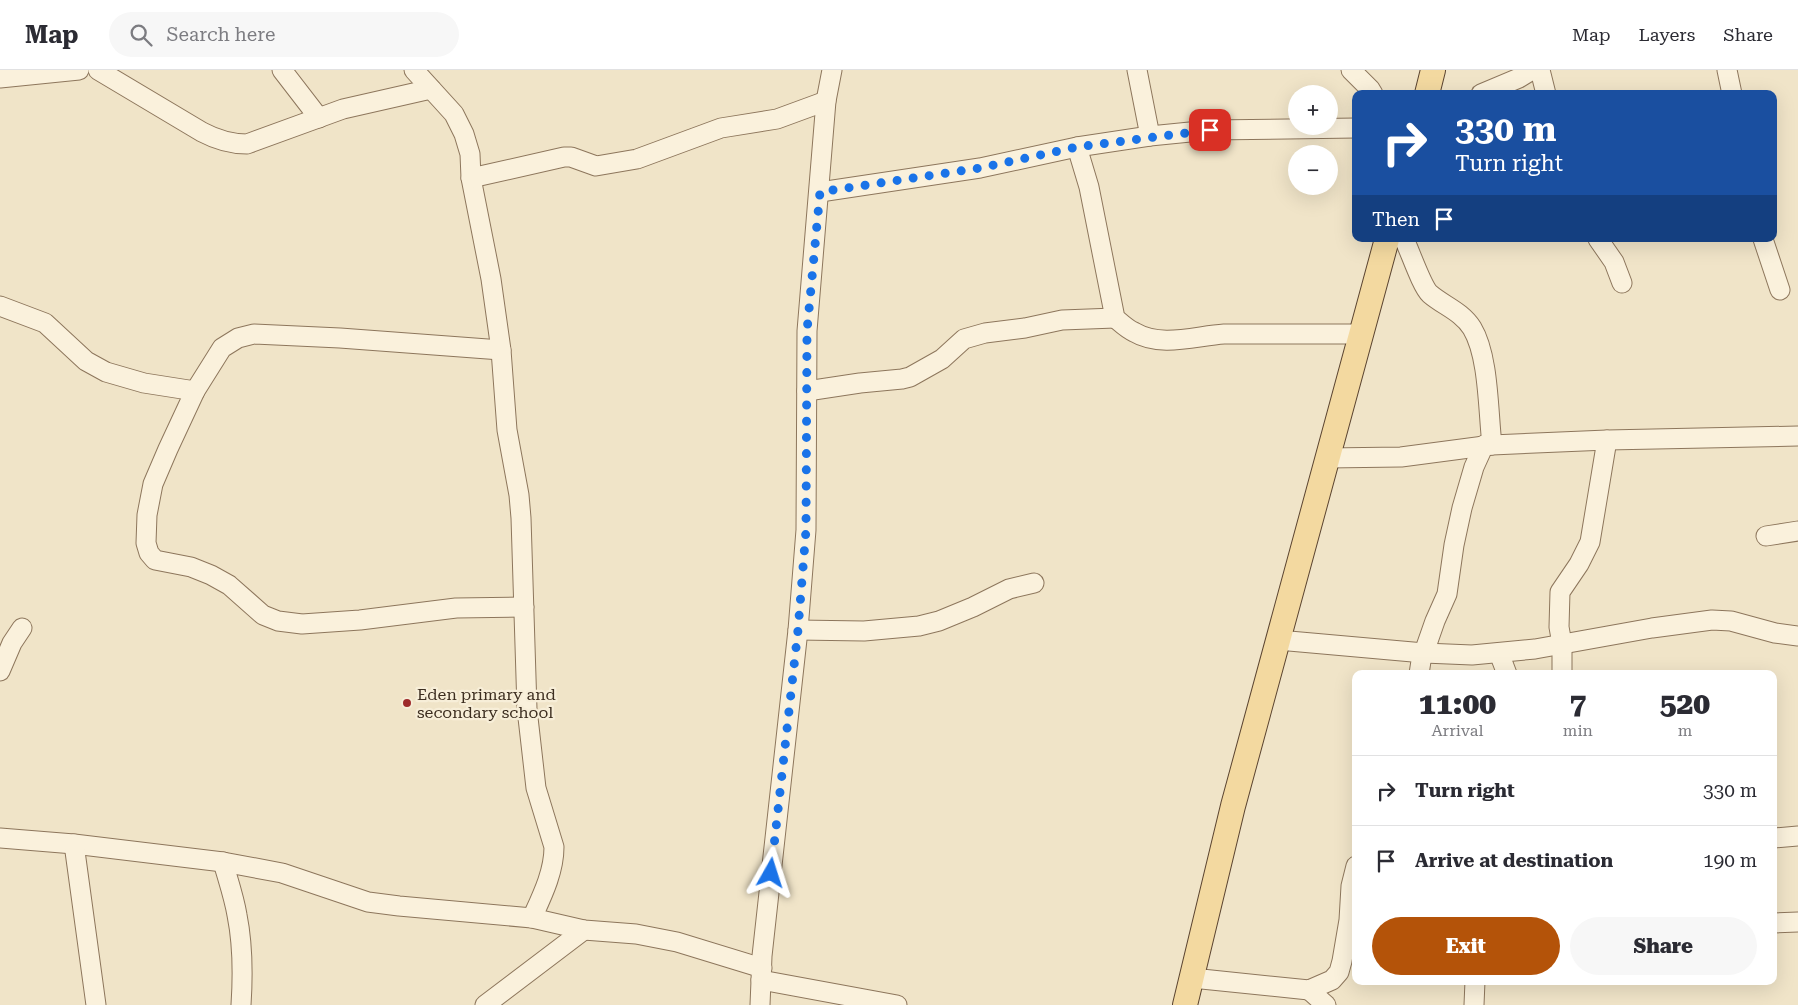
<!DOCTYPE html>
<html lang="en">
<head>
<meta charset="utf-8">
<style>
  :root { --surface:#fff; --page:#f7f7f7; --text:#2b2b33; --muted:#7c7c81; --line:#e1e1e2; --accent:#b45309 }
  body { margin:0; font-family:"Roboto Serif",serif; background:var(--page); color:var(--text); height:100vh; display:flex; flex-direction:column; font-size:19px; white-space:nowrap }
  * { box-sizing:border-box; margin:0 }
  p { font-size:16px; color:var(--muted) }
  .icon { flex:none; width:28px; height:28px; fill:none; stroke:currentColor; stroke-width:2; stroke-linecap:round; stroke-linejoin:round }
  .map { position:relative; flex:1; overflow:hidden }
  .sheet { position:absolute; left:1352px; top:600px; width:425px; height:315px; display:flex; flex-direction:column; background:var(--surface); border-radius:10px; box-shadow:0 5px 20px #0002 }
  .sheet>* { flex:none }
  .banner { position:absolute; left:1352px; top:20px; width:425px; height:152px; border-radius:10px; box-shadow:0 5px 20px #0002; background:#1a4fa0; color:#fff; overflow:hidden }
  .tools { position:absolute; left:1288px; top:15px; display:grid; gap:10px }
  .tools a { display:grid; place-items:center; width:50px; height:50px; border-radius:50%; background:var(--surface); box-shadow:0 5px 20px #0002; font-size:25px }
  .pin { position:absolute; display:grid; place-items:center; width:42px; height:42px; color:#fff; margin:-21px; border-radius:10px; box-shadow:0 2px 8px #0006 }
  .me { position:absolute; width:55px; margin:-28px; rotate:6deg; stroke-linejoin:round; filter:drop-shadow(0 0 4px #0008) }
  .turn { display:flex; align-items:center; gap:18px; height:105px; padding:0 20px; font-size:22px }
  .turn .icon { width:65px; height:65px; stroke-width:2.5 }
  .turn b { display:block; font-size:35px; line-height:42px }
  .then { display:flex; align-items:center; height:48px; padding:0 20px; background:#0003; gap:10px; font-size:19px }
  .eta { display:flex; justify-content:space-evenly; align-items:center; height:85px; text-align:center }
  .eta b { font-size:30px; font-weight:800; line-height:35px }
  .primary-button { display:flex; gap:10px; margin-top:auto; padding:10px 20px }
  .primary-button a { flex:1; height:58px; border-radius:30px; background:var(--accent); color:#fff; font-size:20px; font-weight:800; line-height:58px; text-align:center }
  .primary-button a+a { background:var(--page); color:var(--text) }
  ul { padding:0; list-style:none }
  li { display:flex; align-items:center; gap:15px; height:70px; padding:0 20px; border-top:1px solid var(--line) }
  li div { flex:1 }
  li b { display:block; font-size:19px }
  li em { font-style:normal }
  header { display:flex; align-items:center; gap:30px; box-sizing:border-box; height:70px; padding:0 25px; background:var(--surface); border-bottom:1px solid var(--line) }
  header strong { font-size:24px }
  nav { display:flex; gap:28px; margin-inline-start:auto; font-size:18px }
  .search { width:350px; height:45px; background:var(--page); display:flex; align-items:center; gap:12px; box-sizing:border-box; padding:0 18px; border-radius:28px; color:var(--muted); font-size:19px }
  .map>svg:first-child { display:block }
  .lines { fill:none; stroke-linecap:round; stroke-linejoin:round }
  .minor-casing { stroke:#8d765c; stroke-width:21 }
  .major-casing { stroke:#5b4430; stroke-width:26 }
  .minor { stroke:#faf1dc; stroke-width:19 }
  .major { stroke:#f3d9a0; stroke-width:24 }
  .route { stroke:#1a73e8; stroke-width:9; stroke-dasharray:0 16.2 }
  .poi-dot { fill:#9e2a2b; stroke:#f7eed8; stroke-width:2 }
  .labels { text-anchor:middle; stroke-width:4.5; stroke-linejoin:round; paint-order:stroke }
  .poi-label { font-size:16px; fill:#3d2e20; stroke:#f7eed8; text-anchor:start }
</style>
</head>
<body>
<header>
<strong>Map</strong>
<div class="search"><svg class="icon" aria-label="search" viewBox="0 0 24 24"><circle cx="10" cy="10" r="6"/><path d="M15 15l6 6"/></svg>Search here</div>
<nav><a>Map</a><a>Layers</a><a>Share</a></nav>
</header>
<div class="map">
<svg width="1798" height="935" viewBox="0 0 1798 935">
  <rect width="100%" height="100%" fill="#f0e4c8"/>
  <g class="lines">
    <!-- minor casing -->
    <g class="minor-casing">
      <g id="minor">
        <path d="M 98,0 L 202,62 C 217,70 230,74 247,74 L 343,39 L 431,19"/>
        <polyline points="282,0 319,48"/>
        <path d="M 414,0 L 454,44 L 464,64 L 470,84 L 471,108 L 491,209 L 501,280 L 507,360 L 519,425 L 521,448 L 527,639 L 536,718 L 554,777 C 554,802 542,826 532,848"/>
        <polyline points="1137,0 1150,66"/>
        <polyline points="1351,0 1370,19 1373,24"/>
        <polyline points="1540,0 1546,24"/>
        <polyline points="1727,0 1732,24"/>
        <polyline points="0,8 79,0"/>
        <polyline points="1481,24 1519,8 1532,0"/>
        <path d="M 1077,77 L 1089,117 L 1115,248 C 1121,253 1127,259 1134,262 C 1161,278 1195,266 1224,264 L 1361,264"/>
        <polyline points="471,108 564,87 571,87 596,96 637,89 721,58 777,49 826,31"/>
        <polyline points="820,122 980,98 1077,77 1150,66 1210,60 1356,58"/>
        <path d="M 1404,169 C 1410,181 1422,217 1430,224 C 1444,236 1461,241 1472,258 C 1489,286 1488,341 1492,375"/>
        <polyline points="1598,169 1614,192 1622,213"/>
        <polyline points="1763,169 1780,220"/>
        <polyline points="0,236 45,253 86,291 106,302 144,313 195,321"/>
        <polyline points="501,280 340,268 254,264 238,268 222,278 195,321 168,379 153,414 147,445 146,473 149,483 155,490 191,497 211,505 229,515 263,545 278,551 302,554 360,550 456,538 524,537"/>
        <polyline points="807,321 860,313 902,309 910,307 942,289 964,269 985,263 1025,258 1062,250 1115,248"/>
        <polyline points="1327,388 1401,387 1492,375 1607,370 1798,366"/>
        <polyline points="1766,466 1798,461"/>
        <polyline points="798,560 864,561 919,556 939,551 973,537 1009,519 1034,513"/>
        <polyline points="1278,570 1424,583 1472,585 1535,579 1652,558 1712,550 1731,551 1775,563 1798,566"/>
        <polyline points="1499,583 1507,604"/>
        <polyline points="0,601 12,573 22,558"/>
        <polyline points="1419,604 1421,591 1435,551 1447,524 1454,475 1462,438 1474,397 1484,375"/>
        <polyline points="1562,604 1562,574 1559,557 1560,522 1579,494 1590,472 1607,370"/>
        <polyline points="0,768 74,774 223,792 282,803 368,832 399,836 532,848 584,860 636,864 677,872 762,898"/>
        <polyline points="1774,768 1798,766"/>
        <polyline points="74,774 96,935"/>
        <path d="M 223,792 C 228,810 234,827 237,845 C 243,875 243,905 241,935"/>
        <polyline points="1774,853 1798,852"/>
        <polyline points="1192,908 1309,920 1332,910 1339,902 1342,891 1349,850 1351,816 1356,796"/>
        <polyline points="761,910 897,935"/>
        <polyline points="1309,920 1326,935"/>
        <polyline points="485,935 584,860"/>
        <polyline points="760,935 762,886 798,560 806,460 807,261 826,31 832,0"/>
        <polyline points="1474,935 1475,911"/>
      </g>
    </g>
    <!-- major casing -->
    <g class="major-casing">
      <g id="major">
        <polyline points="1427,24 1433,0"/>
        <polyline points="1185,935 1233,736 1387,169"/>
      </g>
    </g>
    <!-- minor -->
    <use href="#minor" class="minor"/>
    <!-- major -->
    <use href="#major" class="major"/>
  </g>
  <g class="lines">
    <!-- route -->
    <polyline class="route" points="771,803 798,560 806,460 807,261 820,122 980,98 1077,77 1210,60"/>
  </g>
  <!-- markers -->
  <circle class="poi-dot" cx="407" cy="633" r="5"/>
  <g class="labels">
    <!-- poi labels -->
    <g class="poi-label">
      <text x="417" y="630">Eden primary and<tspan x="417" dy="18">secondary school</tspan></text>
    </g>
  </g>
</svg>
<div class="tools">
<a>+</a>
<a>−</a>
</div>
<div class="pin" style="left:1210px;top:60px;background:#d93025"><svg class="icon" aria-label="arrive" viewBox="0 0 24 24"><path d="M6 21V4h12l-3 4 3 4H6"/></svg></div>
<svg class="me" style="left:771px;top:803px" viewBox="-20 -20 40 40"><path d="M0-17L14 15 0 8-14 15z" fill="#1a73e8" stroke="#fff" stroke-width="4"/></svg>
<div class="banner">
<div class="turn"><svg class="icon" aria-label="right" viewBox="0 0 24 24"><path d="M7 20v-9h11M14 6l5 5-5 5"/></svg><div><b>330 m</b>Turn right</div></div>
<div class="then">Then<svg class="icon" aria-label="arrive" viewBox="0 0 24 24"><path d="M6 21V4h12l-3 4 3 4H6"/></svg></div>
</div>
<section class="sheet">
<div class="eta">
<div><b>11:00</b><p>Arrival</p></div>
<div><b>7</b><p>min</p></div>
<div><b>520</b><p>m</p></div>
</div>
<ul>
<li><svg class="icon" aria-label="right" viewBox="0 0 24 24"><path d="M7 20v-9h11M14 6l5 5-5 5"/></svg><div><b>Turn right</b></div><em>330 m</em></li>
<li><svg class="icon" aria-label="arrive" viewBox="0 0 24 24"><path d="M6 21V4h12l-3 4 3 4H6"/></svg><div><b>Arrive at destination</b></div><em>190 m</em></li>
</ul>
<div class="primary-button"><a>Exit</a><a>Share</a></div>
</section>
</div>
</body>
</html>
